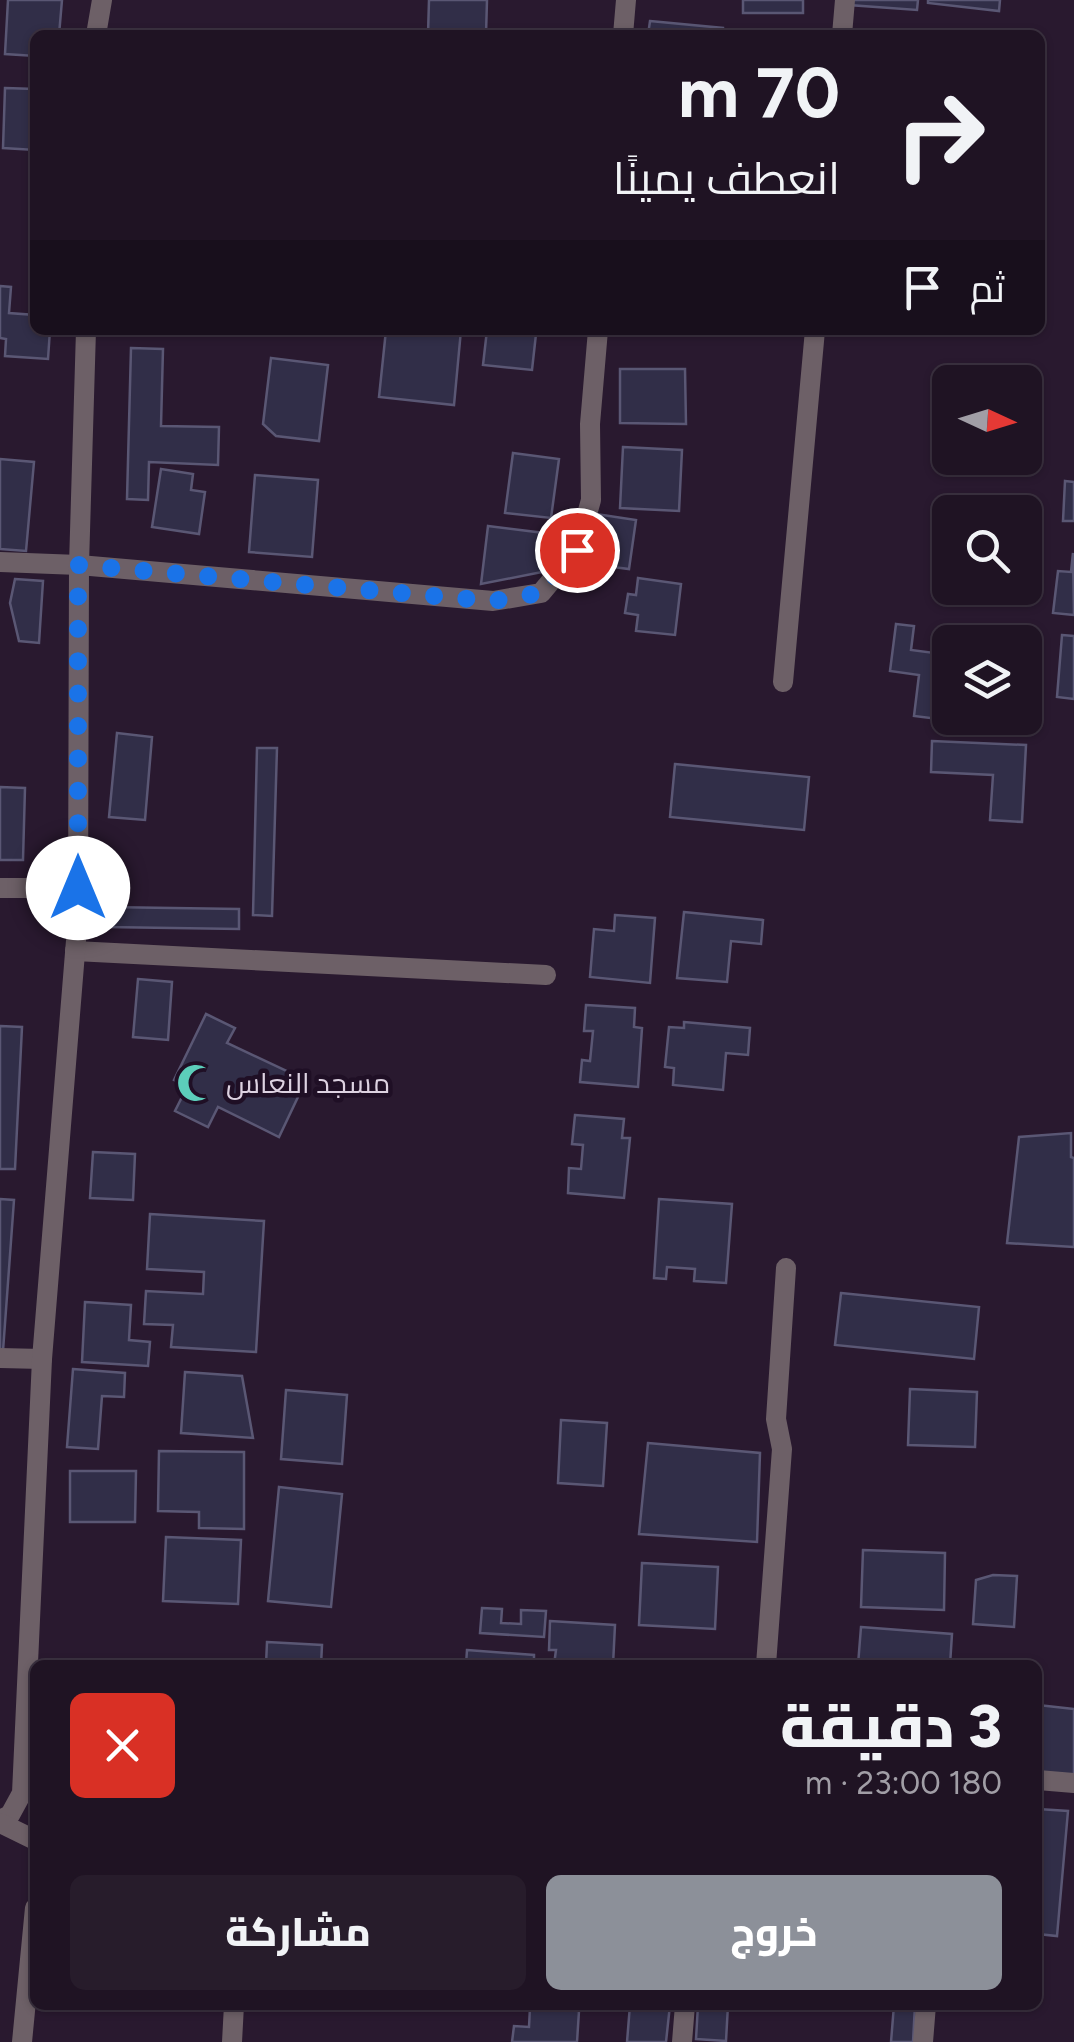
<!DOCTYPE html>
<html lang="ar">
<head>
<meta charset="utf-8">
<style>
  :root { --surface:#1f1323; --page:#271c2b; --text:#f1f3f6; --muted:#a19ea6; --line:#3c3241; --accent:#8c9099 }
  body { margin:0; font-family:Figtree,Cairo,sans-serif; background:var(--page); color:var(--text); direction:rtl; height:100vh; display:flex; flex-direction:column; font-size:38px; white-space:nowrap }
  * { box-sizing:border-box; margin:0 }
  p { font-size:32px; color:var(--muted) }
  .icon { flex:none; width:55px; height:55px; fill:none; stroke:currentColor; stroke-width:2; stroke-linecap:round; stroke-linejoin:round }
  .map { position:relative; flex:1; overflow:hidden; direction:ltr }
  .side { position:absolute; left:30px; top:1660px; width:1012px; height:350px; display:flex; flex-direction:column; background:var(--surface); border-radius:15px; box-shadow:0 2px 8px #0004,0 0 0 2px var(--line); direction:rtl }
  .side>* { flex:none }
  .guide { position:absolute; left:30px; top:30px; width:1015px; height:305px; border-radius:15px; box-shadow:0 2px 8px #0004,0 0 0 2px var(--line); direction:rtl; background:#1f1323; color:var(--text); overflow:hidden }
  .needle { width:65px; rotate:94deg }
  .controls { position:absolute; left:932px; top:365px; display:grid; gap:20px }
  .controls a { display:grid; place-items:center; width:110px; height:110px; border-radius:15px; background:var(--surface); box-shadow:0 2px 8px #0004,0 0 0 2px var(--line); font-size:50px }
  .pin { position:absolute; display:grid; place-items:center; width:85px; height:85px; color:#fff; margin:-42px; border:5px solid #fff; border-radius:50%; box-shadow:0 2px 10px #0007 }
  .me { position:absolute; width:110px; margin:-55px; rotate:0deg; stroke-linejoin:round; filter:drop-shadow(0 0 8px #0008) }
  .turn { display:flex; align-items:center; gap:35px; height:210px; padding:0 40px; font-size:45px }
  .turn .icon { width:130px; height:130px; stroke-width:2.5 }
  .turn b { display:block; font-size:70px; line-height:85px }
  .then { display:flex; align-items:center; height:95px; padding:0 40px; background:#0003; gap:20px; font-size:38px }
  .round { display:grid; place-items:center; flex:none; width:105px; height:105px; border-radius:15px; background:var(--page) }
  .headline { display:flex; align-items:center; justify-content:space-between; height:170px; padding:0 40px }
  h1 { font-size:60px; font-weight:800; line-height:75px }
  .primary-button { display:flex; gap:20px; margin-top:auto; padding:20px 40px }
  .primary-button a { flex:1; height:115px; border-radius:15px; background:var(--accent); color:#fff; font-size:40px; font-weight:800; line-height:115px; text-align:center }
  .primary-button a+a { background:var(--page); color:var(--text) }
  .map>svg:first-child { display:block }
  .building { fill:#312e48; stroke:#5a5774; stroke-width:2.5 }
  .lines { fill:none; stroke-linecap:round; stroke-linejoin:round }
  .street { stroke:#6d6067; stroke-width:20 }
  .route { stroke:#1a73e8; stroke-width:18; stroke-dasharray:0 32.4 }
  .labels { text-anchor:middle; stroke-width:9; stroke-linejoin:round; paint-order:stroke }
  .poi-label { font-size:28px; fill:#ddd2e1; stroke:#1f0f25; text-anchor:start }
</style>
</head>
<body>
<div class="map">
<svg width="1074" height="2042" viewBox="0 0 1074 2042">
  <rect width="100%" height="100%" fill="#29192f"/>
  <!-- building -->
  <g class="building">
    <polygon points="8,0 62,0 59,35 35,35 35,56 5,54"/>
    <polygon points="429,0 487,0 486,35 428,35"/>
    <rect x="743" y="0" width="60" height="13"/>
    <polygon points="849,0 918,0 917,10 849,5"/>
    <polygon points="928,0 1000,0 999,11 928,3"/>
    <polygon points="650,21 723,28 723,35 648,35"/>
    <polygon points="5,88 35,89 35,150 3,148"/>
    <polygon points="0,286 11,287 9,313 35,315 35,330 50,330 48,359 5,356 6,339 0,338"/>
    <polygon points="386,330 461,330 454,405 379,397"/>
    <polygon points="487,330 547,330 546,335 536,334 532,370 483,365"/>
    <polygon points="131,348 163,349 161,426 219,427 218,465 149,462 148,500 127,499"/>
    <polygon points="271,358 328,365 319,441 276,436 263,424"/>
    <polygon points="620,369 685,369 686,424 620,423"/>
    <polygon points="623,447 682,450 679,511 620,508"/>
    <polygon points="513,453 559,459 551,518 505,513"/>
    <polygon points="0,459 34,462 26,551 0,549"/>
    <polygon points="161,469 193,474 191,490 205,492 199,534 152,527"/>
    <polygon points="255,475 318,480 312,557 249,552"/>
    <polygon points="1065,481 1074,482 1074,521 1063,521"/>
    <polygon points="596,514 636,520 629,569 589,564"/>
    <polygon points="488,526 544,533 552,570 481,584"/>
    <polygon points="1073,553 1074,615 1053,613 1058,571 1071,572"/>
    <polygon points="638,578 681,584 675,635 636,631 638,615 625,613 628,594 636,595"/>
    <polygon points="15,579 43,581 39,643 19,641 10,603"/>
    <polygon points="896,624 914,626 911,650 950,655 950,718 963,718 963,722 914,716 919,675 890,671"/>
    <polygon points="1062,635 1074,636 1074,699 1057,697"/>
    <polygon points="117,733 152,737 145,820 109,817"/>
    <polygon points="932,741 1026,745 1022,822 990,820 993,775 931,772"/>
    <polygon points="257,748 277,748 272,916 253,915"/>
    <polygon points="675,764 809,777 804,830 670,817"/>
    <polygon points="0,787 25,788 23,860 0,860"/>
    <polygon points="106,907 239,909 239,929 106,927"/>
    <polygon points="684,912 763,920 761,944 731,941 727,982 677,978"/>
    <polygon points="615,915 655,918 650,983 590,977 594,929 614,931"/>
    <polygon points="138,979 172,982 168,1040 133,1037"/>
    <polygon points="586,1005 635,1008 634,1027 642,1028 638,1087 580,1082 582,1060 590,1061 593,1031 584,1031"/>
    <polygon points="206,1014 235,1028 227,1043 306,1080 279,1137 218,1107 208,1127 175,1111 187,1087 174,1080"/>
    <polygon points="684,1022 750,1028 748,1055 726,1053 723,1090 673,1085 674,1068 665,1067 669,1027 684,1028"/>
    <polygon points="0,1026 22,1027 15,1169 0,1169"/>
    <polygon points="575,1115 624,1119 622,1138 630,1138 624,1198 568,1193 569,1168 581,1169 583,1145 572,1144"/>
    <polygon points="1071,1133 1071,1157 1074,1158 1074,1247 1007,1243 1019,1137"/>
    <polygon points="93,1152 135,1154 133,1200 90,1198"/>
    <polygon points="0,1199 14,1200 3,1351 0,1351"/>
    <polygon points="659,1199 732,1204 726,1283 694,1281 695,1269 667,1267 666,1279 654,1278"/>
    <polygon points="150,1214 264,1221 256,1352 171,1347 173,1325 144,1324 146,1291 203,1294 204,1272 147,1269"/>
    <polygon points="841,1293 979,1307 974,1359 835,1345"/>
    <polygon points="85,1302 131,1305 129,1340 150,1342 148,1366 82,1362"/>
    <polygon points="73,1369 125,1373 124,1397 102,1396 98,1449 67,1447"/>
    <polygon points="185,1372 242,1376 253,1438 181,1433"/>
    <polygon points="910,1389 977,1392 975,1447 908,1445"/>
    <polygon points="286,1390 347,1395 342,1464 281,1459"/>
    <polygon points="561,1420 607,1423 603,1486 558,1483"/>
    <polygon points="648,1443 760,1453 757,1542 639,1534"/>
    <polygon points="159,1451 244,1452 244,1529 199,1528 199,1512 158,1511"/>
    <polygon points="70,1471 136,1471 135,1522 70,1522"/>
    <polygon points="279,1487 342,1494 331,1607 268,1601"/>
    <polygon points="166,1537 241,1540 238,1604 163,1601"/>
    <polygon points="863,1550 945,1553 944,1610 861,1607"/>
    <polygon points="642,1563 718,1567 715,1629 639,1625"/>
    <polygon points="993,1575 1017,1576 1014,1627 973,1624 976,1580"/>
    <polygon points="482,1608 502,1609 501,1623 521,1624 521,1610 546,1611 544,1637 480,1633"/>
    <polygon points="550,1621 615,1625 613,1665 554,1665 556,1650 549,1650"/>
    <polygon points="861,1627 952,1634 950,1665 858,1665"/>
    <polygon points="267,1642 322,1645 321,1665 266,1665"/>
    <polygon points="467,1650 534,1655 534,1665 466,1665"/>
    <polygon points="1038,1705 1074,1709 1074,1774 1038,1776"/>
    <polygon points="1038,1809 1068,1811 1057,1936 1038,1934"/>
    <polygon points="630,2005 670,2005 666,2042 627,2042"/>
    <polygon points="698,2005 728,2005 726,2041 696,2039"/>
    <polygon points="894,2005 915,2005 913,2042 891,2042"/>
    <polygon points="530,2007 579,2011 577,2042 512,2042 514,2026 529,2027"/>
  </g>
  <g class="lines">
    <!-- street -->
    <g class="street">
      <polyline points="96,35 102,0"/>
      <polyline points="623,35 626,0"/>
      <polyline points="842,35 845,0"/>
      <polyline points="0,562 79,565 493,601 541,593 577,550 591,500 590,424 598,330"/>
      <polyline points="783,682 815,330"/>
      <polyline points="0,888 79,888"/>
      <polyline points="75,951 546,975"/>
      <polyline points="0,1358 42,1359"/>
      <polyline points="766,1665 782,1449 776,1419 786,1268"/>
      <polyline points="1038,1780 1074,1783"/>
      <polyline points="0,1820 10,1815 22,1793 42,1359 78,916 79,565 86,330"/>
      <polyline points="0,1823 35,1840"/>
      <polyline points="22,2042 35,1908"/>
      <polyline points="232,2042 234,2005"/>
      <polyline points="682,2042 685,2005"/>
      <polyline points="923,2042 926,2005"/>
    </g>
  </g>
  <g class="lines">
    <!-- route -->
    <polyline class="route" points="78,888 78,565 493,601 541,593 577,550"/>
  </g>
  <!-- icons -->
  <defs>
    <g id="mosque-bare" transform="scale(3)"><path d="M3.5-4.9A6 6 0 1 0 3.5 4.9A5 5 0 1 1 3.5-4.9Z" fill="#5cceba" stroke="#1f0f25" stroke-width="2.5" paint-order="stroke"/></g>
  </defs>
  <g fill-rule="evenodd">
    <use href="#mosque-bare" x="196" y="1083"/>
  </g>
  <g class="labels">
    <!-- poi labels -->
    <g class="poi-label">
      <text x="226" y="1093">مسجد النعاس</text>
    </g>
  </g>
</svg>
<div class="controls">
<a><svg class="needle" viewBox="-14 -14 28 28"><path d="M0-13l5 13h-10z" fill="#e53935"/><path d="M0 13l5-13h-10z" fill="#a19ea6"/></svg></a>
<a><svg class="icon" aria-label="search" viewBox="0 0 24 24"><circle cx="10" cy="10" r="6"/><path d="M15 15l6 6"/></svg></a>
<a><svg class="icon" aria-label="layers" viewBox="0 0 24 24"><path d="M12 4l9 5-9 5-9-5zM3 14l9 5 9-5"/></svg></a>
</div>
<div class="pin" style="left:577px;top:550px;background:#d93025"><svg class="icon" aria-label="arrive" viewBox="0 0 24 24"><path d="M6 21V4h12l-3 4 3 4H6"/></svg></div>
<svg class="me" style="left:78px;top:888px" viewBox="-20 -20 40 40"><circle r="19" fill="#fff"/><path d="M0-13L10 11 0 6-10 11z" fill="#1a73e8"/></svg>
<div class="guide">
<div class="turn"><svg class="icon" aria-label="right" viewBox="0 0 24 24"><path d="M7 20v-9h11M14 6l5 5-5 5"/></svg><div><b>70 m</b>انعطف يمينًا</div></div>
<div class="then">ثم<svg class="icon" aria-label="arrive" viewBox="0 0 24 24"><path d="M6 21V4h12l-3 4 3 4H6"/></svg></div>
</div>
<section class="side">
<div class="headline"><div><h1>3 دقيقة</h1><p>180 m · 23:00</p></div><a class="round" style="background:#d93025;color:#fff"><svg class="icon" aria-label="close" viewBox="0 0 24 24"><path d="M6 6l12 12M18 6L6 18"/></svg></a></div>
<div class="primary-button"><a>خروج</a><a>مشاركة</a></div>
</section>
</div>
</body>
</html>
